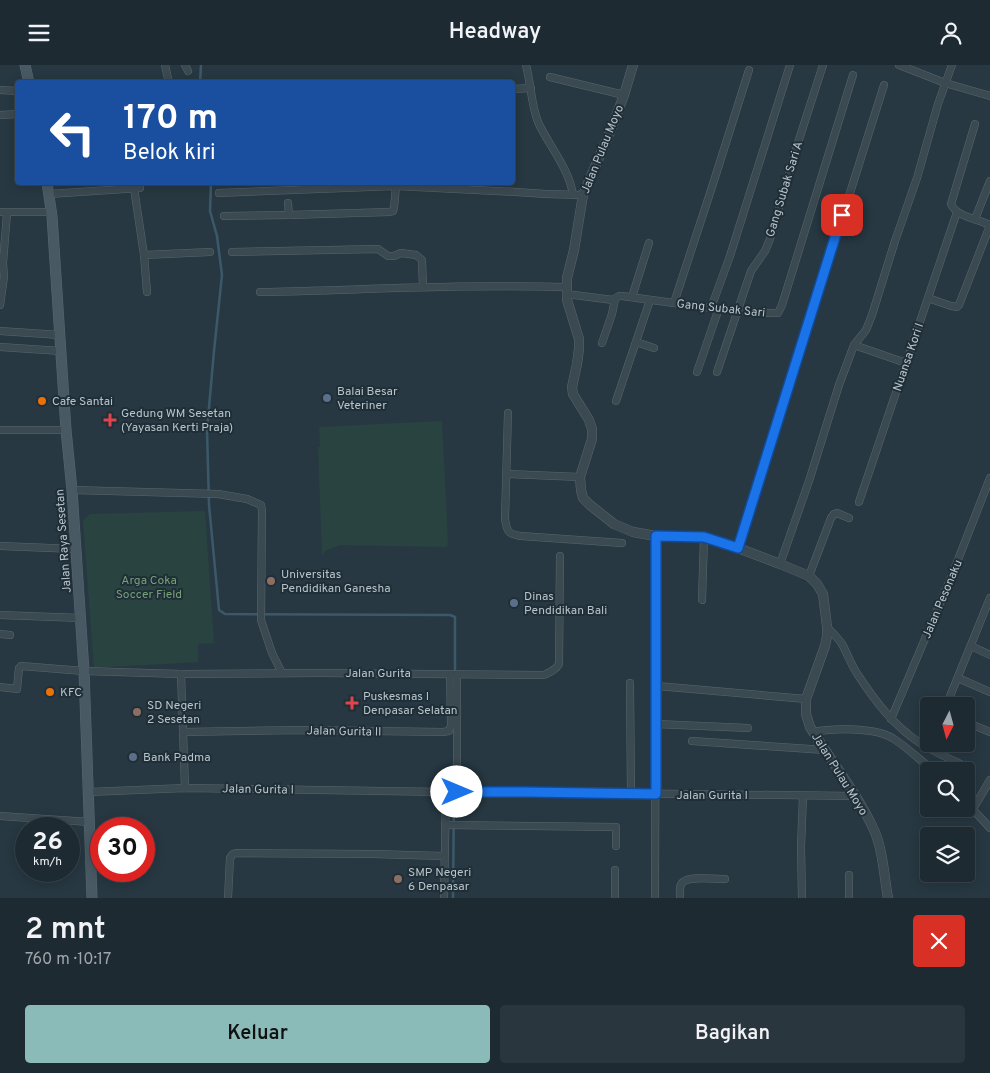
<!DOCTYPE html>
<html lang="id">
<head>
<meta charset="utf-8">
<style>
  :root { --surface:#1d2a32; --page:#2a363e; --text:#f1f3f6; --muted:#a0a7ac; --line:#3b464d; --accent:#8bbbb9 }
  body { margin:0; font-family:Overpass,sans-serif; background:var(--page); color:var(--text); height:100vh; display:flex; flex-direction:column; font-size:19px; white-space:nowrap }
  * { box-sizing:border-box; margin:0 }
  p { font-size:16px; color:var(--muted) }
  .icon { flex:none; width:28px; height:28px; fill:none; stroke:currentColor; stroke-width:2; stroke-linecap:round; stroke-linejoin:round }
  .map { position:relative; height:833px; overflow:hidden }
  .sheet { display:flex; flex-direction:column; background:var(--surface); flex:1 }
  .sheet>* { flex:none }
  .hud { position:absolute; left:15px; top:15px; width:500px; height:105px; border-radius:5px; box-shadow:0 2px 12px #0003,0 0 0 1px var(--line); background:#1a4fa0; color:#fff; overflow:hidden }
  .needle { width:32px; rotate:186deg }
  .tools { position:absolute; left:920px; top:632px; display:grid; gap:10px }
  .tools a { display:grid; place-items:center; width:55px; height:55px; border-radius:5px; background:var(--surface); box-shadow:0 2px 12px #0003,0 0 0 1px var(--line); font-size:25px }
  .speed { position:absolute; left:15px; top:752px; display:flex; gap:10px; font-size:25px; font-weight:700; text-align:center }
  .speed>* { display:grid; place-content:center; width:65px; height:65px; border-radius:50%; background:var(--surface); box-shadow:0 2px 12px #0003,0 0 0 1px var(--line); line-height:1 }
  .speed small { font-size:12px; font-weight:400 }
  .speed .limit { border:8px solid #d22; background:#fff; color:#111 }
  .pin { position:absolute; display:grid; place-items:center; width:42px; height:42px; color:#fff; margin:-21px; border-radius:10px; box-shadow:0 2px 8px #0006 }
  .me { position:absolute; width:55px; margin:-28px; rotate:90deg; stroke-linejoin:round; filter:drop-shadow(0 0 4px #0008) }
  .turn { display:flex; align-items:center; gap:18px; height:105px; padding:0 25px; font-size:22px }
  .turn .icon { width:65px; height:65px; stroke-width:2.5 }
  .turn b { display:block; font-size:35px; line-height:42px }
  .round { display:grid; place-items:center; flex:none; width:52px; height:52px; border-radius:5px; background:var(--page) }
  .headline { display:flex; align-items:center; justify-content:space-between; height:85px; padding:0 25px }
  h1 { font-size:30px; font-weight:600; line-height:38px }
  .button { display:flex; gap:10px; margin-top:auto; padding:10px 25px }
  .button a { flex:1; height:58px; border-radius:5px; background:var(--accent); color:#111; font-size:20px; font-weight:600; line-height:58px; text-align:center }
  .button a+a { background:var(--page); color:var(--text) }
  header { display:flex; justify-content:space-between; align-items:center; height:65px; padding:0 25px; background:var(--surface); font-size:22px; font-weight:600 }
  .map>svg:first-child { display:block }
  .green { fill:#294340 }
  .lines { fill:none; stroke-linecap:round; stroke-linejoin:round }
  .stream { stroke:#3c596a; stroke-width:2.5 }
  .minor-casing { stroke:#59676f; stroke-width:8 }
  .tertiary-casing { stroke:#59676f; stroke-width:10 }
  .secondary-casing { stroke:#59676f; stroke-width:11 }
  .minor { stroke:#3b4951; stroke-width:7 }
  .tertiary { stroke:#3b4951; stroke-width:9 }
  .secondary { stroke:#495964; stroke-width:10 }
  .route-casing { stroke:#114b97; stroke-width:12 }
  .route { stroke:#1a73e8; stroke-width:9 }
  .service-dot { fill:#5c6f8a; stroke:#1f2e37; stroke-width:2 }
  .food-dot { fill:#e8710a; stroke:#1f2e37; stroke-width:2 }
  .health-dot { fill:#e0444e; stroke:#1f2e37; stroke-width:2 }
  .education-dot { fill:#8d6e63; stroke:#1f2e37; stroke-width:2 }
  .labels { text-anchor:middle; stroke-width:4; stroke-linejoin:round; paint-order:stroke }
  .street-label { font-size:12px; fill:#b8c4cb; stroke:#1f2e37 }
  .poi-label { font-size:12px; fill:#b8c4cb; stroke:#1f2e37; text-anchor:start }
  .park-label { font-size:12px; fill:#76a177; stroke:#1f2e37 }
</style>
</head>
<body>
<header><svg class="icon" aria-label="menu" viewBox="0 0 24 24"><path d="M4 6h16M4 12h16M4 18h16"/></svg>Headway<svg class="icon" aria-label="person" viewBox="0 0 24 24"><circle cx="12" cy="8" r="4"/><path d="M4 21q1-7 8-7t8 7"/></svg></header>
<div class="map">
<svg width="990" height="833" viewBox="0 0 990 833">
  <rect width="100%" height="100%" fill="#273842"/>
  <!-- green -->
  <g class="green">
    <polygon points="442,356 448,477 447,481 443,482 341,480 325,486 322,490 318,382 320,382 319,362"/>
    <polygon points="205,446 214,578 198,579 198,597 94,603 83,455 90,449"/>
  </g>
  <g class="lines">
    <!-- stream -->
    <g class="stream">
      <polyline points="200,18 201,0"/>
      <polyline points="211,118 210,146 217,171 222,210 214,286 207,365 209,440 219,545 225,549 450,550 455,552 455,608"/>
      <polyline points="453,833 454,728"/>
    </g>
    <!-- minor casing -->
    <g class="minor-casing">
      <g id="minor">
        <polyline points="165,0 169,18"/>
        <polyline points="185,0 188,6"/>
        <path d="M 526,0 C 531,19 531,39 538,57 C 549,81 569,103 573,130"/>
        <polyline points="899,0 945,18 990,31"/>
        <polyline points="550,12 624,30"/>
        <polyline points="512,24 531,23"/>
        <polyline points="0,25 18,26"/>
        <polyline points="0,50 18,49"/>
        <polyline points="134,123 144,190 147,227"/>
        <polyline points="219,128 396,121 516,127 546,129 583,130"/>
        <polyline points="49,129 140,123 140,118"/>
        <polyline points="288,138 289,150 389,147 393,146 394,143 396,121"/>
        <polyline points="0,147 52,147"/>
        <polyline points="224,151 289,150"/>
        <polyline points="975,154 990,116"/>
        <polyline points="232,187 378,184 388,191 394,191 401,188 416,190 422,195 423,222"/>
        <polyline points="144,190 210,187"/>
        <path d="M 260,227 C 362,225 464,219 566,222"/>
        <polyline points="566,229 613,235 619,231 622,231 711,243 769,248 778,248 782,240 853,10"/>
        <polyline points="632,232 649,178"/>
        <path d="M 928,233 L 951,241 L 957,242 L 959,240 L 989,163 L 988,159 L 985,158 C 974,153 956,151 951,139 L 975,59"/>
        <polyline points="674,238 712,122 749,5"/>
        <polyline points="0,240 4,212 3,198 7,148"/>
        <polyline points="711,243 730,191 790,0"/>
        <polyline points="0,266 60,270"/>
        <polyline points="636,277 654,283"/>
        <polyline points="602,278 612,249 615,234"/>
        <polyline points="854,280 906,298"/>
        <polyline points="0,282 61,286"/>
        <polyline points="697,307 719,243"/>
        <polyline points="717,307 751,206 765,186 770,174 796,84 823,0"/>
        <polyline points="616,336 650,235"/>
        <path d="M 508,348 L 505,454 C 507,467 508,469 521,471 L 622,478"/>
        <polyline points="0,365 66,365"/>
        <polyline points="506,409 580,412"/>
        <polyline points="72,425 218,429 247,434 261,440 262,445 261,555 272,588 282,608"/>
        <polyline points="859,437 957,147"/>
        <polyline points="0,481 76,484"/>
        <polyline points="738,483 884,20"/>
        <polyline points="780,499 809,416 839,320 854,280 866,265 872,250 895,176 917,113 938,39 952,0"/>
        <polyline points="809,511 831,453 834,449 837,448 849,453"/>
        <polyline points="702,535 704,472"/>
        <polyline points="0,550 81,553"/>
        <path d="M 827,562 C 832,567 838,573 842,579 C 848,590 851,600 858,610 C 875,636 894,661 920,678 C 934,687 950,694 965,701"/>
        <polyline points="0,569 10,570"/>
        <polyline points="971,581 990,590"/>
        <polyline points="181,609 185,723"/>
        <polyline points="958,613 990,627"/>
        <polyline points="630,618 631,729"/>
        <polyline points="657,621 806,634"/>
        <path d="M 0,622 L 17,624 L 19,603 L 21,601 L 84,606 L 181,609 L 320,608 L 544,610 C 550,607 556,605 559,599 L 560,491"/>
        <polyline points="946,641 990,533"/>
        <polyline points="891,654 952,510 990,413"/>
        <polyline points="966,657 990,667"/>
        <polyline points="656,659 748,663"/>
        <polyline points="183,667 302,665 443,667 449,666 451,660 450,609"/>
        <path d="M 813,667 C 834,663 876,662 894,674 C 908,683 921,696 934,706"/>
        <polyline points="692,676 825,685"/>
        <polyline points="89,727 185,723 446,727"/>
        <polyline points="457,727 457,609"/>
        <polyline points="966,737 990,763"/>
        <polyline points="973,744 990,715"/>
        <polyline points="0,751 90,757"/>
        <polyline points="445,760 616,762 616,781"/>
        <polyline points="849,810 849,833"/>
        <polyline points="228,833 230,793 233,789 236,788 373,789 444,791"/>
        <polyline points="444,833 446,727 526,727 855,731"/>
        <polyline points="615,833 615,805"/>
        <polyline points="655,833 656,471"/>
        <path d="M 680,833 C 680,828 679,820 683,817 C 689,811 716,814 725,814"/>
        <polyline points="802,833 801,782 803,731"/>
      </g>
    </g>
    <!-- tertiary casing -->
    <g class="tertiary-casing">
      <path id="tertiary" d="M 633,0 L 624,30 L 610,67 L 583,130 L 574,185 L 567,213 L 567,235 L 579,274 L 579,284 L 577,299 L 572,322 L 573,329 L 589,355 L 592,364 L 592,374 L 580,412 L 581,425 L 583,433 L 590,440 L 614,459 L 633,467 L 656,471 L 704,472 L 738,483 L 780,499 L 809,511 L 817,519 L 823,529 L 827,562 L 827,571 L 825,581 L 806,634 L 806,649 L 810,662 C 831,696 857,728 874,765 C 883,785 884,811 888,833"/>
    </g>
    <!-- secondary casing -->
    <g class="secondary-casing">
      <g id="secondary">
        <polyline points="25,0 29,18"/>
        <polyline points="47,118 52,151 66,365 72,425 84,606 92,833"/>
      </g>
    </g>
    <!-- minor -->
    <use href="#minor" class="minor"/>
    <!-- tertiary -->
    <use href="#tertiary" class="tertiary"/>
    <!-- secondary -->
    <use href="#secondary" class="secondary"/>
  </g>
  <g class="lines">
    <!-- route casing -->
    <g class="route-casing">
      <polyline id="route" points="457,727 526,727 656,729 656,471 704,472 738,483 842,150"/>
    </g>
    <!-- route -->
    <use href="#route" class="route"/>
  </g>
  <!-- markers -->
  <g class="service-dot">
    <circle cx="327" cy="333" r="5"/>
    <circle cx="514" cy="538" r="5"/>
    <circle cx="133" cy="692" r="5"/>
  </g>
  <g class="food-dot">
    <circle cx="42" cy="336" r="5"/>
    <circle cx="50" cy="627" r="5"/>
  </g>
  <g class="health-dot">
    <path d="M107.5 347.5h5v5h5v5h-5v5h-5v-5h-5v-5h5z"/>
    <path d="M349.5 630.5h5v5h5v5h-5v5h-5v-5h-5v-5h5z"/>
  </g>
  <g class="education-dot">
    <circle cx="271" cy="516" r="5"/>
    <circle cx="137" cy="647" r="5"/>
    <circle cx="398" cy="814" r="5"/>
  </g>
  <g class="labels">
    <!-- street labels -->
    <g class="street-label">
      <text transform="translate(602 84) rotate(-68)" y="4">Jalan Pulau Moyo</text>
      <text transform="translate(784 124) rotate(-73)" y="4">Gang Subak Sari A</text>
      <text transform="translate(721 243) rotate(6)" y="4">Gang Subak Sari</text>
      <text transform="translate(908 292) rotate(-71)" y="4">Nuansa Kori I</text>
      <text transform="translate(63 476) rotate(-94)" y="4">Jalan Raya Sesetan</text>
      <text transform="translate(942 534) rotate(-67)" y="4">Jalan Pesonaku</text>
      <text x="378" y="612">Jalan Gurita</text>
      <text transform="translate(344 666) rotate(1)" y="4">Jalan Gurita II</text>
      <text transform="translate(840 709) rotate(58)" y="4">Jalan Pulau Moyo</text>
      <text transform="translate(258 724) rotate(1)" y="4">Jalan Gurita I</text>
      <text x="712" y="734">Jalan Gurita I</text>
    </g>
    <!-- poi labels -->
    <g class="poi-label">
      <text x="337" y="330">Balai Besar<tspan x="337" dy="14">Veteriner</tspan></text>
      <text x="52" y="340">Cafe Santai</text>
      <text x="121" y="352">Gedung WM Sesetan<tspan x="121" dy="14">(Yayasan Kerti Praja)</tspan></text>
      <text x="281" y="513">Universitas<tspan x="281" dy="14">Pendidikan Ganesha</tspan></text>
      <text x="524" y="535">Dinas<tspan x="524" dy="14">Pendidikan Bali</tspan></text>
      <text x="60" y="631">KFC</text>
      <text x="363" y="635">Puskesmas I<tspan x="363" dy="14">Denpasar Selatan</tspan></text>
      <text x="147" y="644">SD Negeri<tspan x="147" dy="14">2 Sesetan</tspan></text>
      <text x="143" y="696">Bank Padma</text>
      <text x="408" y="811">SMP Negeri<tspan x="408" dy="14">6 Denpasar</tspan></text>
    </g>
    <!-- park labels -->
    <g class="park-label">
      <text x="149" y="519">Arga Coka<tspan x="149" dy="14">Soccer Field</tspan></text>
    </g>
  </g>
</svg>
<div class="tools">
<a><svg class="needle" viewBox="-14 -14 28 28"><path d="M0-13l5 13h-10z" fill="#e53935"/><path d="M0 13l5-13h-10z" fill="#a0a7ac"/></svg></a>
<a><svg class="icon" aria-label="search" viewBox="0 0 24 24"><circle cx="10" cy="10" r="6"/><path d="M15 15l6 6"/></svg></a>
<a><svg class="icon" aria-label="layers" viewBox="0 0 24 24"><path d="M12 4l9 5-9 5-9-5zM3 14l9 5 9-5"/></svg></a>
</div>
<div class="speed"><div>26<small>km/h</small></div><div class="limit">30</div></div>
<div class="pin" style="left:842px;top:150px;background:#d93025"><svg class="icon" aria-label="arrive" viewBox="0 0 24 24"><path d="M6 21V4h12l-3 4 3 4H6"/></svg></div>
<svg class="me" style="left:457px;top:727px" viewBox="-20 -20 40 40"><circle r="19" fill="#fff"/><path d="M0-13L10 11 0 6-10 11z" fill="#1a73e8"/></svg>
<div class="hud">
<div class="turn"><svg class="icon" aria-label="left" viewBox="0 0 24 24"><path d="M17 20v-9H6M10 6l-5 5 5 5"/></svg><div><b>170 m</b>Belok kiri</div></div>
</div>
</div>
<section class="sheet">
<div class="headline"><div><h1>2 mnt</h1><p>760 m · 10:17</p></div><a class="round" style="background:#d93025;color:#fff"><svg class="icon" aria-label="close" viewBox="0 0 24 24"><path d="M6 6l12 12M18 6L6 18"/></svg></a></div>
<div class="button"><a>Keluar</a><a>Bagikan</a></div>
</section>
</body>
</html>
